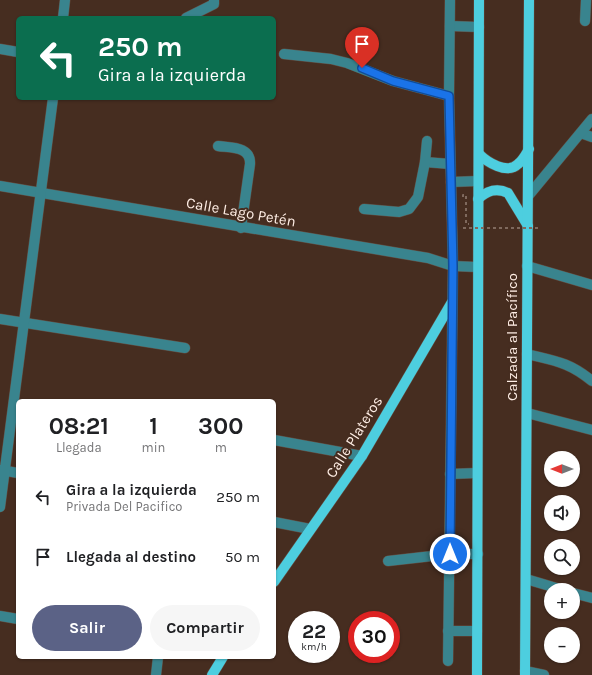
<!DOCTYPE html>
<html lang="es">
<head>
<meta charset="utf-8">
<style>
  :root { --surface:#fff; --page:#f6f6f6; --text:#202124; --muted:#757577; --accent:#5b6286 }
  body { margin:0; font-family:Karla,sans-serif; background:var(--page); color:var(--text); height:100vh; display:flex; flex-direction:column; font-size:15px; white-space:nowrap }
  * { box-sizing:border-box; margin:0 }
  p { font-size:13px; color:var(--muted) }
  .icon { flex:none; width:22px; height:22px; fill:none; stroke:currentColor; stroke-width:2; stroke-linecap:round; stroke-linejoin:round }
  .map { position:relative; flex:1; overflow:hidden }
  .panel { position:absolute; left:16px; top:399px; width:260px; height:260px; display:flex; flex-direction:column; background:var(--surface); border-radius:6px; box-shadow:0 1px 3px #0004 }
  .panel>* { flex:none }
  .hud { position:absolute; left:16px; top:16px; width:260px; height:84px; border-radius:6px; box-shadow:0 1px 3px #0004; background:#0b6e4f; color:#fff; overflow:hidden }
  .needle { width:26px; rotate:270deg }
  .fabs { position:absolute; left:544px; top:451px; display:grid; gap:8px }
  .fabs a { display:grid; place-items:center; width:36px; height:36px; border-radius:50%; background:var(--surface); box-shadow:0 1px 3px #0004; font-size:20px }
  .speed { position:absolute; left:288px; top:611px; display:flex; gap:8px; font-size:20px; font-weight:700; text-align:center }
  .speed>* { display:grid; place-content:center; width:52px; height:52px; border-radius:50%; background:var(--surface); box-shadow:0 1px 3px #0004; line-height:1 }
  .speed small { font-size:10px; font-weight:400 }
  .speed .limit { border:6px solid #d22; background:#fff; color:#111 }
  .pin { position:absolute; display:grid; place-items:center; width:34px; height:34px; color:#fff; margin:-41px -17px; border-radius:50% 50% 50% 0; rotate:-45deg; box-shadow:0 0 4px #0007 }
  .pin .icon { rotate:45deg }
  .me { position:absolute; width:44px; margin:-22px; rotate:0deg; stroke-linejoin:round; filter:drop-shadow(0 0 3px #0008) }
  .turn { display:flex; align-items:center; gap:14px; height:84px; padding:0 16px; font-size:18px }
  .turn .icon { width:52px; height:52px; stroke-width:2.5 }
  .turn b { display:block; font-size:28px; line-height:34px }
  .eta { display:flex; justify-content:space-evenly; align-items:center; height:68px; text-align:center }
  .eta b { font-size:24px; font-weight:700; line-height:28px }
  .primary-button { display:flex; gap:8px; margin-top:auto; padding:8px 16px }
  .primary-button a { flex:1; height:46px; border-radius:24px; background:var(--accent); color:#fff; font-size:16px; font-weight:700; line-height:46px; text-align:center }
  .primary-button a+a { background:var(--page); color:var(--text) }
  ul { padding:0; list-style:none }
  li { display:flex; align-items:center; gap:12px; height:60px; padding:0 16px }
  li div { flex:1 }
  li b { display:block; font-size:15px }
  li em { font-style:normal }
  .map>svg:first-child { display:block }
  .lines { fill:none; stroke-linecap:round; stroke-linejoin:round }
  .minor-casing { stroke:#644c40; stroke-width:11 }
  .major-casing { stroke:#644c40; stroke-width:11 }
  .path { stroke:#7f695d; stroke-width:2; stroke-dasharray:3 3; stroke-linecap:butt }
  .minor { stroke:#39848e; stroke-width:10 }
  .major { stroke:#4dcedf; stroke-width:10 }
  .path-bridge { stroke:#7f695d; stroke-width:2; stroke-dasharray:3 3; stroke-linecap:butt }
  .route-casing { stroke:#114b97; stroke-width:10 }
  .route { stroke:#1a73e8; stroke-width:7 }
  .labels { text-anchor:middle; stroke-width:4; stroke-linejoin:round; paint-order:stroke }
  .street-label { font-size:15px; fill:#ffeee5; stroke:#462d20 }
</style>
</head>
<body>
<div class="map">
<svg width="592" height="675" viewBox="0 0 592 675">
  <rect width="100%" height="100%" fill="#462d20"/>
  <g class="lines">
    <!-- minor casing -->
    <g class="minor-casing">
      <g id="minor">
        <polyline points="63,18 65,0"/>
        <polyline points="186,18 214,4 214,0"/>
        <polyline points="585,21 586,0"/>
        <polyline points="450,26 479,27"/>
        <polyline points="0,49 18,52"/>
        <polyline points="284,54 331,59 347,63 393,81 449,96"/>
        <polyline points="581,133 592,137"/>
        <path d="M 218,146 C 230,148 251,146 250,164 L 241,228"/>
        <polyline points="425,162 450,164"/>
        <polyline points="451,182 478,181"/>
        <polyline points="0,186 428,258 453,266 477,267"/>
        <polyline points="529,195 592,119"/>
        <polyline points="364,209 399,212 409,209 418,197 425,162 427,141"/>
        <polyline points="527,266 592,285"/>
        <polyline points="0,319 185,348"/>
        <path d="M 527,354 C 555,361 569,362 592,381"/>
        <polyline points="527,413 592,430"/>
        <polyline points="274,440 362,456"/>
        <polyline points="0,470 18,473"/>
        <polyline points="450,474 477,473"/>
        <polyline points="0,507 53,98"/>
        <polyline points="274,522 310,529"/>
        <polyline points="388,561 450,554 478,554"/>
        <polyline points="526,579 563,590"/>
        <polyline points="573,593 592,598"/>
        <polyline points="0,616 18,619"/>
        <polyline points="448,631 477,631"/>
        <polyline points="448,661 453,266 449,96 450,0"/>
        <polyline points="525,671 544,675"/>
        <polyline points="156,675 158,657"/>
      </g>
    </g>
    <!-- major casing -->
    <g class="major-casing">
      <g id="major">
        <path d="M 479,154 C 487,162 507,175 518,164 C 523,160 526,154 529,149"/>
        <path d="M 478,199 C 487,191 496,187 508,193 L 528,226"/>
        <polyline points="274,582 362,456 452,302"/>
        <polyline points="212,675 223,657"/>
        <polyline points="477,675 479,0"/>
        <polyline points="525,675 529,0"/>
      </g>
    </g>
    <!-- path -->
    <polyline class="path" points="463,197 463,195 466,195 466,224 469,224"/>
    <!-- minor -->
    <use href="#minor" class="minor"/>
    <!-- major -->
    <use href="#major" class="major"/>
    <!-- path-bridge -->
    <polyline class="path-bridge" points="463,228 539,228"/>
  </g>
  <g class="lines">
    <!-- route casing -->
    <g class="route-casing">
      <polyline id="route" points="362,68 393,81 449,96 453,266 450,554"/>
    </g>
    <!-- route -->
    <use href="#route" class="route"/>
  </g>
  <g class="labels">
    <!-- street labels -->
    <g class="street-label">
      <text transform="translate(241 212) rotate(10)" y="5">Calle Lago Petén</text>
      <text transform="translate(512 337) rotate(-90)" y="5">Calzada al Pacífico</text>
      <text transform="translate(354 437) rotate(-58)" y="5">Calle Plateros</text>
    </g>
  </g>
</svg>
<div class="fabs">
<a><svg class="needle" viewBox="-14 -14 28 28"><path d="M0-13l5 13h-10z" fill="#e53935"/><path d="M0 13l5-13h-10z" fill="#757577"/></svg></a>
<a><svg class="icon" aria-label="sound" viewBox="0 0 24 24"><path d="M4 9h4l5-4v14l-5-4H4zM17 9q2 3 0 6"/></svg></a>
<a><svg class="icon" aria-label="search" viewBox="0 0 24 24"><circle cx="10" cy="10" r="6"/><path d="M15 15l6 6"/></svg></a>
<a>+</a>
<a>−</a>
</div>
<div class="speed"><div>22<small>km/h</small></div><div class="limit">30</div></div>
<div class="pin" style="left:362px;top:68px;background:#d93025"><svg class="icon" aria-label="arrive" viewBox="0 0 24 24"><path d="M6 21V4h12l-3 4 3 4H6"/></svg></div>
<svg class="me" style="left:450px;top:554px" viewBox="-20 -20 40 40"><circle r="17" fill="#1a73e8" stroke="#fff" stroke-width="3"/><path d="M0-11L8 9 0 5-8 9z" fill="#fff"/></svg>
<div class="hud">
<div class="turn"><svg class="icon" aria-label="left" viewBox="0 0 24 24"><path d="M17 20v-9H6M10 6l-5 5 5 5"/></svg><div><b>250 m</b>Gira a la izquierda</div></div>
</div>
<section class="panel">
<div class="eta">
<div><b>08:21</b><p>Llegada</p></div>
<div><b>1</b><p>min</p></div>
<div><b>300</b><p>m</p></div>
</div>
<ul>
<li><svg class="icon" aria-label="left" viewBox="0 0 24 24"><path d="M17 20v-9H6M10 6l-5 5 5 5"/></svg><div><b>Gira a la izquierda</b><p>Privada Del Pacifico</p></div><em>250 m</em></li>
<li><svg class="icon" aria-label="arrive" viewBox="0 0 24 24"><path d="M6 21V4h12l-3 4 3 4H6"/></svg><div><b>Llegada al destino</b></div><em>50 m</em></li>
</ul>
<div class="primary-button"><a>Salir</a><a>Compartir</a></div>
</section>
</div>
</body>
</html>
